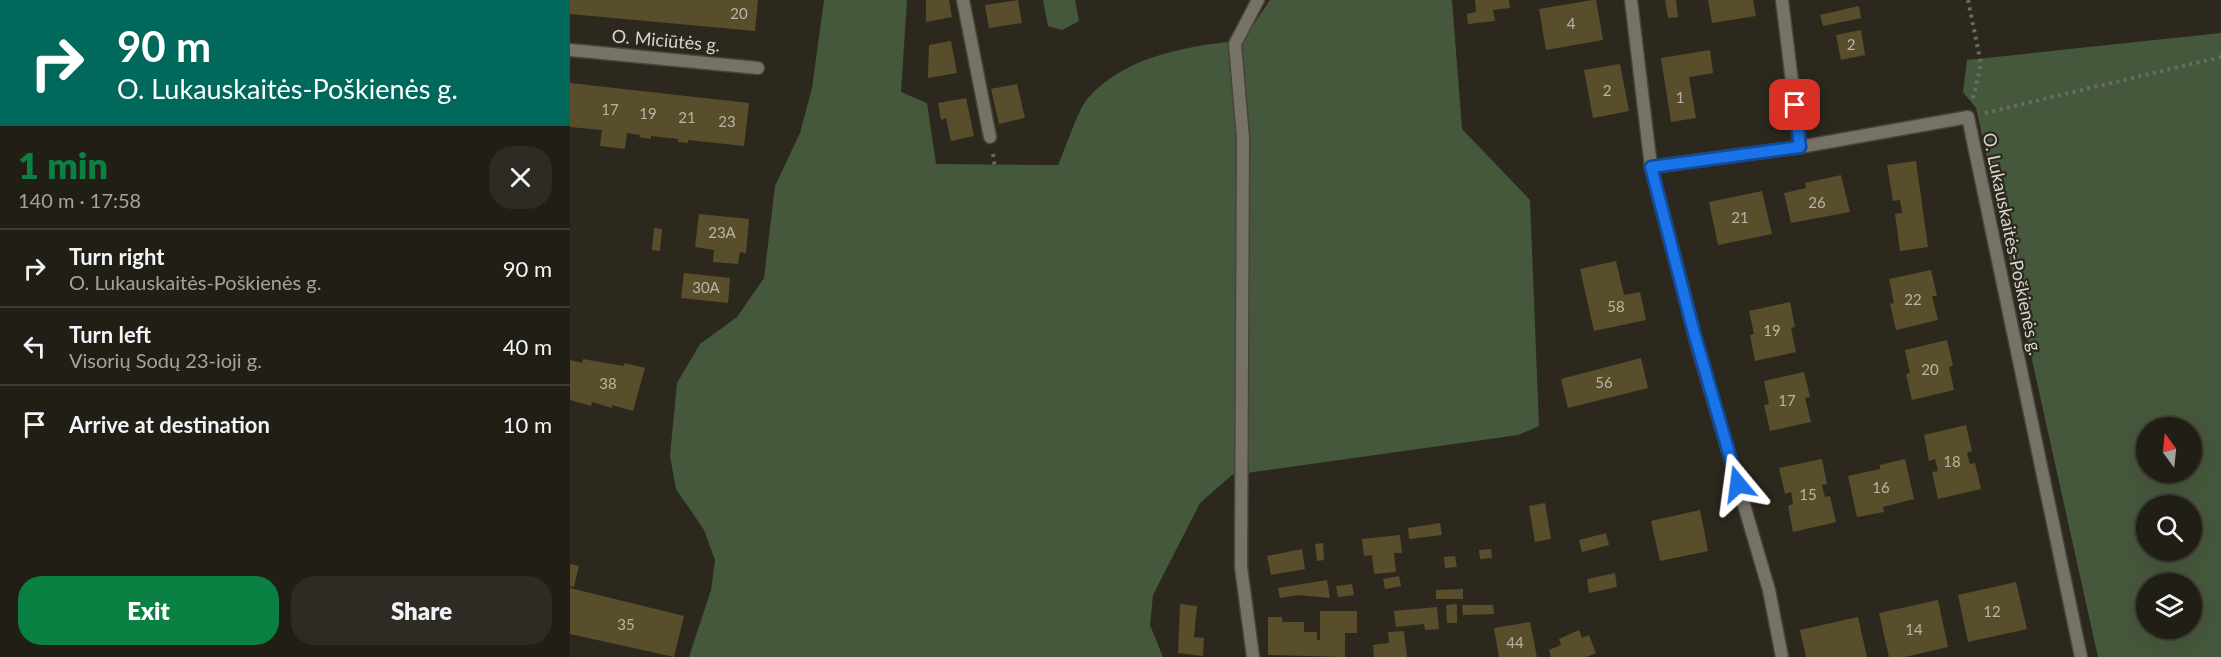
<!DOCTYPE html>
<html lang="en">
<head>
<meta charset="utf-8">
<style>
  :root { --surface:#211e16; --page:#2d2b23; --text:#f1f3f6; --muted:#a2a2a1; --line:#3e3c35; --accent:#0b8043 }
  body { margin:0; font-family:Lato,sans-serif; background:var(--page); color:var(--text); height:100vh; display:flex; flex-direction:column; font-size:22px; white-space:nowrap }
  * { box-sizing:border-box; margin:0 }
  p { font-size:20px; color:var(--muted) }
  .icon { flex:none; width:33px; height:33px; fill:none; stroke:currentColor; stroke-width:2; stroke-linecap:round; stroke-linejoin:round }
  .map { position:relative; flex:1; overflow:hidden }
  .details { display:flex; flex-direction:column; background:var(--surface); width:570px }
  .details>* { flex:none }
  .guide { background:#00695c; color:#fff; overflow:hidden }
  .needle { width:39px; rotate:345deg }
  .controls { position:absolute; left:1566px; top:417px; display:grid; gap:12px }
  .controls a { display:grid; place-items:center; width:66px; height:66px; border-radius:50%; background:var(--surface); box-shadow:0 6px 24px #0002,0 0 0 2px var(--line); font-size:30px }
  .pin { position:absolute; display:grid; place-items:center; width:51px; height:51px; color:#fff; margin:-26px; border-radius:12px; box-shadow:0 3px 9px #0006 }
  .me { position:absolute; width:66px; margin:-33px; rotate:344deg; stroke-linejoin:round; filter:drop-shadow(0 0 4px #0008) }
  .turn { display:flex; align-items:center; gap:21px; height:126px; padding:0 18px; font-size:27px }
  .turn .icon { width:78px; height:78px; stroke-width:2.5 }
  .turn b { display:block; font-size:42px; line-height:51px }
  .round { display:grid; place-items:center; flex:none; width:63px; height:63px; border-radius:24px; background:var(--page) }
  .headline { display:flex; align-items:center; justify-content:space-between; height:102px; padding:0 18px }
  h1 { font-size:36px; font-weight:800; line-height:45px; color:var(--accent) }
  .action { display:flex; gap:12px; margin-top:auto; padding:12px 18px }
  .action a { flex:1; height:69px; border-radius:24px; background:var(--accent); color:#fff; font-size:24px; font-weight:800; line-height:69px; text-align:center }
  .action a+a { background:var(--page); color:var(--text) }
  ul { padding:0; list-style:none }
  li { display:flex; align-items:center; gap:18px; height:78px; padding:0 18px; border-top:2px solid var(--line) }
  li div { flex:1 }
  li b { display:block; font-size:22px }
  li em { font-style:normal }
  main { display:flex; flex:1; min-height:0 }
  .map>svg:first-child { display:block }
  .forest { fill:#46583b; fill-rule:evenodd }
  .building { fill:#594e2c }
  .lines { fill:none; stroke-linecap:round; stroke-linejoin:round }
  .lane-casing { stroke:#47443b; stroke-width:15 }
  .street-casing { stroke:#47443b; stroke-width:15 }
  .path { stroke:#6d6a60; stroke-width:4; stroke-dasharray:3 4.5; stroke-linecap:butt }
  .lane { stroke:#777266; stroke-width:12 }
  .street { stroke:#777266; stroke-width:12 }
  .route-casing { stroke:#114b97; stroke-width:15 }
  .route { stroke:#1a73e8; stroke-width:10 }
  .labels { text-anchor:middle; stroke-width:4.5; stroke-linejoin:round; paint-order:stroke }
  .number-label { font-size:15px; fill:#b8b4a6 }
  .street-label { font-size:18px; fill:#d8d6cf; stroke:#2c281d }
</style>
</head>
<body>
<main>
<section class="details">
<div class="guide">
<div class="turn"><svg class="icon" aria-label="right" viewBox="0 0 24 24"><path d="M7 20v-9h11M14 6l5 5-5 5"/></svg><div><b>90 m</b>O. Lukauskaitės-Poškienės g.</div></div>
</div>
<div class="headline"><div><h1>1 min</h1><p>140 m · 17:58</p></div><a class="round"><svg class="icon" aria-label="close" viewBox="0 0 24 24"><path d="M6 6l12 12M18 6L6 18"/></svg></a></div>
<ul>
<li><svg class="icon" aria-label="right" viewBox="0 0 24 24"><path d="M7 20v-9h11M14 6l5 5-5 5"/></svg><div><b>Turn right</b><p>O. Lukauskaitės-Poškienės g.</p></div><em>90 m</em></li>
<li><svg class="icon" aria-label="left" viewBox="0 0 24 24"><path d="M17 20v-9H6M10 6l-5 5 5 5"/></svg><div><b>Turn left</b><p>Visorių Sodų 23-ioji g.</p></div><em>40 m</em></li>
<li><svg class="icon" aria-label="arrive" viewBox="0 0 24 24"><path d="M6 21V4h12l-3 4 3 4H6"/></svg><div><b>Arrive at destination</b></div><em>10 m</em></li>
</ul>
<div class="action"><a>Exit</a><a>Share</a></div>
</section>
<div class="map">
<svg width="1651" height="657" viewBox="0 0 1651 657">
  <rect width="100%" height="100%" fill="#2c281d"/>
  <!-- forest -->
  <g class="forest">
    <path d="M 254,0 L 337,0 L 331,92 L 357,103 L 366,164 L 488,165 C 495,150 508,109 518,98 C 556,55 619,46 673,40 L 700,0 L 882,0 L 892,129 L 960,200 L 969,426 L 948,435 L 662,475 L 630,503 L 583,595 L 580,625 L 593,657 L 119,657 L 141,590 L 145,560 L 134,530 L 106,489 L 100,456 L 107,383 L 130,344 L 167,317 L 194,278 L 205,186 L 230,133 L 242,88 Z"/>
    <polygon points="473,0 505,0 509,21 492,30 478,26"/>
    <path d="M 1651,33 L 1651,657 L 1528,657 L 1406,108 L 1393,92 L 1397,60 ZM 1576,428 L 1622,428 L 1622,472 L 1576,472 ZM 1576,506 L 1622,506 L 1622,550 L 1576,550 ZM 1576,584 L 1622,584 L 1622,628 L 1576,628 Z"/>
  </g>
  <!-- building -->
  <g class="building">
    <polygon points="0,0 188,0 185,31 0,14"/>
    <polygon points="356,0 379,0 382,17 356,22"/>
    <polygon points="448,0 452,23 419,28 415,5"/>
    <polygon points="905,0 939,0 940,8 923,10 925,21 898,24 897,14 906,12"/>
    <polygon points="1023,0 1026,0 1033,40 976,50 969,9"/>
    <polygon points="1095,0 1106,0 1108,17 1098,18"/>
    <polygon points="1138,0 1183,0 1186,16 1142,23"/>
    <polygon points="1289,6 1291,18 1253,26 1250,15"/>
    <polygon points="1291,30 1295,55 1271,60 1266,35"/>
    <polygon points="381,41 387,73 358,78 359,45"/>
    <polygon points="1140,50 1143,73 1119,77 1126,118 1101,122 1091,58"/>
    <polygon points="1050,64 1059,111 1023,118 1014,70"/>
    <polygon points="0,83 179,103 174,146 118,140 118,143 108,142 108,139 81,136 81,139 69,137 70,135 57,133 55,149 30,146 32,130 0,127"/>
    <polygon points="447,84 455,118 429,124 421,89"/>
    <polygon points="396,98 404,136 381,141 376,118 371,120 368,103"/>
    <polygon points="1346,161 1358,247 1330,251 1325,214 1332,213 1330,200 1323,201 1317,165"/>
    <polygon points="1271,175 1280,212 1221,223 1214,193 1236,188 1235,183"/>
    <polygon points="1192,191 1202,234 1148,245 1139,202"/>
    <polygon points="129,214 179,219 176,253 170,252 168,264 143,262 144,250 125,247"/>
    <polygon points="84,228 92,229 90,251 82,250"/>
    <polygon points="1046,261 1054,295 1070,292 1076,320 1024,331 1010,269"/>
    <polygon points="1361,270 1367,296 1362,296 1368,320 1326,330 1320,304 1324,303 1319,279"/>
    <polygon points="114,273 160,278 158,303 111,298"/>
    <polygon points="1220,302 1225,327 1221,328 1226,352 1185,361 1180,335 1184,334 1179,311"/>
    <polygon points="1377,340 1383,366 1379,367 1384,390 1342,400 1336,374 1340,373 1335,350"/>
    <polygon points="1071,358 1078,388 998,408 991,379"/>
    <polygon points="13,359 53,366 55,363 75,368 63,411 42,405 42,408 22,402 21,406 0,400 0,360 12,363"/>
    <polygon points="1234,372 1240,397 1235,398 1241,422 1200,431 1194,405 1199,404 1194,381"/>
    <polygon points="1396,425 1402,451 1397,453 1400,464 1405,463 1411,489 1368,499 1362,472 1368,471 1365,459 1359,461 1354,435"/>
    <polygon points="1252,459 1257,484 1252,485 1255,497 1260,496 1266,522 1223,532 1218,506 1223,504 1221,492 1215,494 1209,468"/>
    <polygon points="1335,459 1344,499 1313,507 1314,512 1287,517 1278,476 1310,469 1310,465"/>
    <polygon points="975,503 981,539 965,542 959,506"/>
    <polygon points="1130,510 1138,551 1090,561 1081,521"/>
    <polygon points="870,523 872,535 839,539 838,528"/>
    <polygon points="1036,533 1039,545 1012,552 1009,540"/>
    <polygon points="830,535 832,553 824,553 826,572 804,574 802,555 794,556 792,539"/>
    <polygon points="753,543 754,560 747,561 745,544"/>
    <polygon points="732,549 735,569 701,575 697,556"/>
    <polygon points="921,549 922,558 910,559 909,550"/>
    <polygon points="885,556 887,567 875,568 874,557"/>
    <polygon points="0,564 9,566 4,587 0,586"/>
    <polygon points="1045,573 1047,587 1019,593 1017,579"/>
    <polygon points="829,576 831,586 815,589 813,579"/>
    <polygon points="757,580 760,598 729,595 710,598 708,588"/>
    <polygon points="1446,582 1457,629 1398,642 1388,595"/>
    <polygon points="782,584 784,595 768,597 766,586"/>
    <polygon points="0,588 114,616 104,657 0,634"/>
    <polygon points="893,589 893,599 866,599 866,590"/>
    <polygon points="1368,600 1378,647 1335,657 1319,657 1309,613"/>
    <polygon points="610,604 627,606 624,637 634,638 633,656 608,653"/>
    <polygon points="887,604 887,623 877,623 876,605"/>
    <polygon points="892,605 923,605 924,614 893,615"/>
    <polygon points="867,607 869,629 855,630 854,624 826,627 824,611"/>
    <polygon points="750,611 787,611 787,633 775,633 775,657 698,655 698,617 712,617 712,622 734,622 734,632 747,632 747,640 750,640"/>
    <polygon points="1288,617 1297,657 1236,657 1230,630"/>
    <polygon points="960,622 967,657 929,657 924,628"/>
    <polygon points="1009,630 1012,638 1019,635 1026,653 1016,657 981,657 979,650 991,645 989,639"/>
    <polygon points="834,631 837,657 804,657 803,645 819,643 818,632"/>
  </g>
  <g class="lines">
    <!-- lane casing -->
    <g class="lane-casing">
      <polyline id="lane" points="393,0 420,137"/>
    </g>
    <!-- street casing -->
    <g class="street-casing">
      <g id="street">
        <polyline points="1061,0 1081,167 1129,352 1199,590 1212,657"/>
        <polyline points="1212,0 1230,147"/>
        <polyline points="0,50 188,68"/>
        <polyline points="1081,167 1230,147 1398,117 1511,657"/>
        <polyline points="683,657 671,567 673,138 665,44 688,0"/>
      </g>
    </g>
    <!-- path -->
    <g class="path">
      <polyline points="1398,0 1411,64 1402,102"/>
      <polyline points="1415,113 1651,57"/>
      <polyline points="423,154 425,168"/>
    </g>
    <!-- lane -->
    <use href="#lane" class="lane"/>
    <!-- street -->
    <use href="#street" class="street"/>
  </g>
  <g class="lines">
    <!-- route casing -->
    <g class="route-casing">
      <polyline id="route" points="1168,484 1123,329 1081,167 1230,147 1225,105"/>
    </g>
    <!-- route -->
    <use href="#route" class="route"/>
  </g>
  <g class="labels">
    <!-- number labels -->
    <g class="number-label">
      <text x="169" y="19">20</text>
      <text x="1001" y="29">4</text>
      <text x="1281" y="50">2</text>
      <text x="1037" y="96">2</text>
      <text x="1110" y="103">1</text>
      <text x="40" y="115">17</text>
      <text x="78" y="119">19</text>
      <text x="117" y="123">21</text>
      <text x="157" y="127">23</text>
      <text x="1247" y="208">26</text>
      <text x="1170" y="223">21</text>
      <text x="152" y="238">23A</text>
      <text x="136" y="293">30A</text>
      <text x="1343" y="305">22</text>
      <text x="1046" y="312">58</text>
      <text x="1202" y="336">19</text>
      <text x="1360" y="375">20</text>
      <text x="1034" y="388">56</text>
      <text x="38" y="389">38</text>
      <text x="1217" y="406">17</text>
      <text x="1382" y="467">18</text>
      <text x="1311" y="493">16</text>
      <text x="1238" y="500">15</text>
      <text x="1422" y="617">12</text>
      <text x="56" y="630">35</text>
      <text x="1344" y="635">14</text>
      <text x="945" y="648">44</text>
    </g>
    <!-- street labels -->
    <g class="street-label">
      <text transform="translate(96 41) rotate(5)" y="6">O. Miciūtės g.</text>
      <text transform="translate(1442 244) rotate(78)" y="6">O. Lukauskaitės-Poškienės g.</text>
    </g>
  </g>
</svg>
<div class="controls">
<a><svg class="needle" viewBox="-14 -14 28 28"><path d="M0-13l5 13h-10z" fill="#e53935"/><path d="M0 13l5-13h-10z" fill="#a2a2a1"/></svg></a>
<a><svg class="icon" aria-label="search" viewBox="0 0 24 24"><circle cx="10" cy="10" r="6"/><path d="M15 15l6 6"/></svg></a>
<a><svg class="icon" aria-label="layers" viewBox="0 0 24 24"><path d="M12 4l9 5-9 5-9-5zM3 14l9 5 9-5"/></svg></a>
</div>
<div class="pin" style="left:1225px;top:105px;background:#d93025"><svg class="icon" aria-label="arrive" viewBox="0 0 24 24"><path d="M6 21V4h12l-3 4 3 4H6"/></svg></div>
<svg class="me" style="left:1168px;top:484px" viewBox="-20 -20 40 40"><path d="M0-17L14 15 0 8-14 15z" fill="#1a73e8" stroke="#fff" stroke-width="4"/></svg>
</div>
</main>
</body>
</html>
